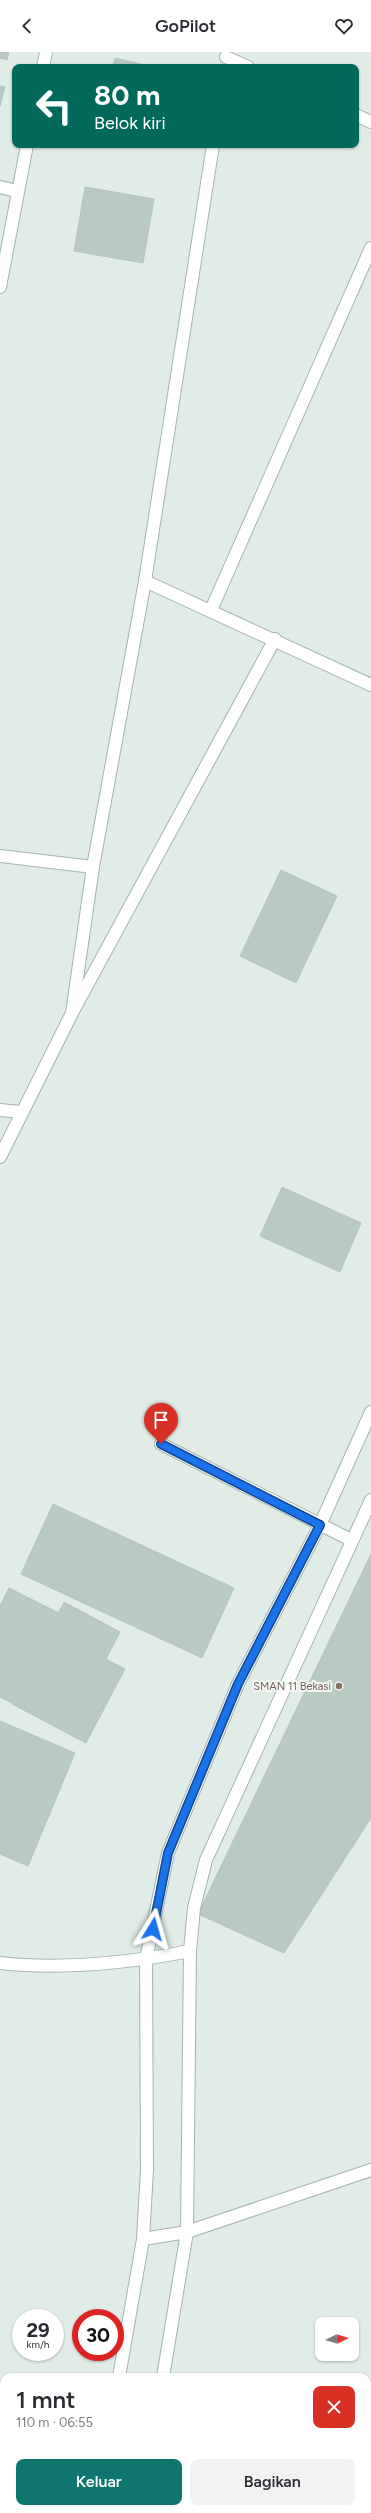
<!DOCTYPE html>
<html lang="id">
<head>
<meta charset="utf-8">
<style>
  :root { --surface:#fff; --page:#f2f2f3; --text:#2b2b33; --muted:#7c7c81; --accent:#0f766e }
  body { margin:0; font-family:Figtree,sans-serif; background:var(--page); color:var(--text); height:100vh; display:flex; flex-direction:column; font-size:15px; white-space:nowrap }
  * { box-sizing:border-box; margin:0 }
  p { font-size:13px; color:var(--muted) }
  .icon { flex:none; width:22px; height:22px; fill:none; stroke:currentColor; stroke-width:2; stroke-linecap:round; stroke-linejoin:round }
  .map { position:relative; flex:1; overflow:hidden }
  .details { position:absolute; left:0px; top:2321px; width:371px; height:140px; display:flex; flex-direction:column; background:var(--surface); border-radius:12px 12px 0 0; box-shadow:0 1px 3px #0004 }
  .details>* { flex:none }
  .banner { position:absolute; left:12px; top:12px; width:347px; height:84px; border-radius:8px; box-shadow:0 1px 3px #0004; background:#00695c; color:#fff; overflow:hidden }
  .needle { width:26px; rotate:85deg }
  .fabs { position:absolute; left:315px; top:2265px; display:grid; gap:8px }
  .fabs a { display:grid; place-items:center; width:44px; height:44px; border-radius:8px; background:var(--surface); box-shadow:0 1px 3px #0004; font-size:20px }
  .speed { position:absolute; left:12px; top:2257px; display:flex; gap:8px; font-size:20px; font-weight:700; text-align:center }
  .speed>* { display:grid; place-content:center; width:52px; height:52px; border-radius:50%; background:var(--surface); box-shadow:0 1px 3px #0004; line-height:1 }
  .speed small { font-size:10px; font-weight:400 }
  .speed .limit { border:6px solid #d22; background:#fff; color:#111 }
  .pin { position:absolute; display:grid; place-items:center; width:34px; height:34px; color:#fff; margin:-41px -17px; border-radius:50% 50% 50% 0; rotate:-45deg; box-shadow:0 0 4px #0007 }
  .pin .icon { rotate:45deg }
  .me { position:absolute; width:44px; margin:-22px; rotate:8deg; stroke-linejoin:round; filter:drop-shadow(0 0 3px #0008) }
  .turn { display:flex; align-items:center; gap:14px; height:84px; padding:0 16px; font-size:18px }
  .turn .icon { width:52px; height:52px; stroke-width:2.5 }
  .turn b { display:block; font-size:28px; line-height:34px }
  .round { display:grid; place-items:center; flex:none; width:42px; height:42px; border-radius:8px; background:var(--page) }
  .overview { display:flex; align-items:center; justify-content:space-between; height:68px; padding:0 16px }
  h1 { font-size:24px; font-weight:600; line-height:30px }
  .primary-button { display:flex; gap:8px; margin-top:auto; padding:8px 16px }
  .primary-button a { flex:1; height:46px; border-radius:8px; background:var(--accent); color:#fff; font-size:16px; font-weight:600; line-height:46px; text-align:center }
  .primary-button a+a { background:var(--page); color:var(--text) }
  header { display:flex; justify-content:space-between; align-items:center; height:52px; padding:0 16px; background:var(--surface); font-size:18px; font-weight:600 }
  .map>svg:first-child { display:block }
  .building { fill:#b9cac2; stroke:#b3c6bd }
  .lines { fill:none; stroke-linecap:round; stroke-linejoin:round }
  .minor-casing { stroke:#a3b4ae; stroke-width:14 }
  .minor { stroke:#fff; stroke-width:12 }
  .route-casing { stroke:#114b97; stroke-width:10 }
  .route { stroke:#1a73e8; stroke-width:7 }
  .education-dot { fill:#8d6e63; stroke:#f2f9f5; stroke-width:1.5 }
  .labels { text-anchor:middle; stroke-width:4; stroke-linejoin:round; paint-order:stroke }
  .education-label { font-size:11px; fill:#785e54; stroke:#f2f9f5; text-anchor:end }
</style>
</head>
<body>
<header><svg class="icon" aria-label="back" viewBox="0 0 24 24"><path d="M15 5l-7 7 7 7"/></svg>GoPilot<svg class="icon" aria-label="heart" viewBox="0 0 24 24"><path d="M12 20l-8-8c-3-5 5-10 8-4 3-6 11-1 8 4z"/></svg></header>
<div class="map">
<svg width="371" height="2461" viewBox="0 0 371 2461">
  <rect width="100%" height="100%" fill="#e1ece7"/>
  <!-- building -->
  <g class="building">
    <polygon points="0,0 9,0 7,8 0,6"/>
    <polygon points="115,6 154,15 113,15"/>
    <polygon points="0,34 5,35 0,54"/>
    <polygon points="85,135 154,147 143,211 74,199"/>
    <polygon points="281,818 337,844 296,931 240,904"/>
    <polygon points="282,1135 361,1171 340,1220 260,1184"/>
    <polygon points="53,1452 234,1536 202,1606 21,1522"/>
    <polygon points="371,1502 371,1766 284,1901 198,1862"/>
    <polygon points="9,1536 59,1561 12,1651 0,1645 0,1554"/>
    <polygon points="64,1550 120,1580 106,1607 125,1617 86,1691 12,1652"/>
    <polygon points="371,1638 371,1685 353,1677"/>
    <polygon points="305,1662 369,1695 281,1870 217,1837"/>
    <polygon points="0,1669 75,1701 28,1814 0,1802"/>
  </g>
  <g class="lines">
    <!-- minor casing -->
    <g class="minor-casing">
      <g id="minor">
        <polyline points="226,5 248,15"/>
        <polyline points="43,15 46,0"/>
        <polyline points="356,63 371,70"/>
        <polyline points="0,135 17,139"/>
        <polyline points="0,235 27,93"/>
        <polyline points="145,529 371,633"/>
        <polyline points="211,558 371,196"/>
        <polyline points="0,804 93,815"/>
        <polyline points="72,961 93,815 145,529 213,93"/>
        <polyline points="0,1058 21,1060"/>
        <polyline points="0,1105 72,961 275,587"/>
        <polyline points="161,1392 351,1488"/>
        <path d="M 0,1911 C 64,1918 128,1911 190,1899"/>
        <polyline points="143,2187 187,2180 371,2118"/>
        <polyline points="119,2325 143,2187 147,2118 146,1907 168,1801 238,1632 320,1473 371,1360"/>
        <polyline points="163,2325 187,2180 190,1899 194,1856 206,1808 371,1448"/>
        <polyline points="95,2461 96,2457"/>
        <polyline points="140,2461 141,2457"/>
      </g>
    </g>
    <!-- minor -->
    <use href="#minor" class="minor"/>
  </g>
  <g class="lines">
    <!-- route casing -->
    <g class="route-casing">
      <polyline id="route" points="153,1877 168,1801 238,1632 320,1473 161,1392"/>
    </g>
    <!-- route -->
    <use href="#route" class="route"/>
  </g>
  <!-- markers -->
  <circle class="education-dot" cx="339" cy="1634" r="4"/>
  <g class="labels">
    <!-- education labels -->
    <g class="education-label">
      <text x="331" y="1638">SMAN 11 Bekasi</text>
    </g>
  </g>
</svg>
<div class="fabs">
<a><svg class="needle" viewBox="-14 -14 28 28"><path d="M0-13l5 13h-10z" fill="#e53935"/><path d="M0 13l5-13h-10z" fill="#7c7c81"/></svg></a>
</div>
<div class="speed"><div>29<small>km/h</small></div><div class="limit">30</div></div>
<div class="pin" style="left:161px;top:1392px;background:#d93025"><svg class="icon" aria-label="arrive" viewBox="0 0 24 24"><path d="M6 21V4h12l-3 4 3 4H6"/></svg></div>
<svg class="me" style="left:153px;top:1877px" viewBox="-20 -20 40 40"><path d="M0-17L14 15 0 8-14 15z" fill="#1a73e8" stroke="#fff" stroke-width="4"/></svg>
<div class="banner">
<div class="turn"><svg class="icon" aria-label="left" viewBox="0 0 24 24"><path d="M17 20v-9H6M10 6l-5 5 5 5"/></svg><div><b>80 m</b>Belok kiri</div></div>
</div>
<section class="details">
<div class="overview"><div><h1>1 mnt</h1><p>110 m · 06:55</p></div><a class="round" style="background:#d93025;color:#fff"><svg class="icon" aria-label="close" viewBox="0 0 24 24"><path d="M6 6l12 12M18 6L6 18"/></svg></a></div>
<div class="primary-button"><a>Keluar</a><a>Bagikan</a></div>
</section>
</div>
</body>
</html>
